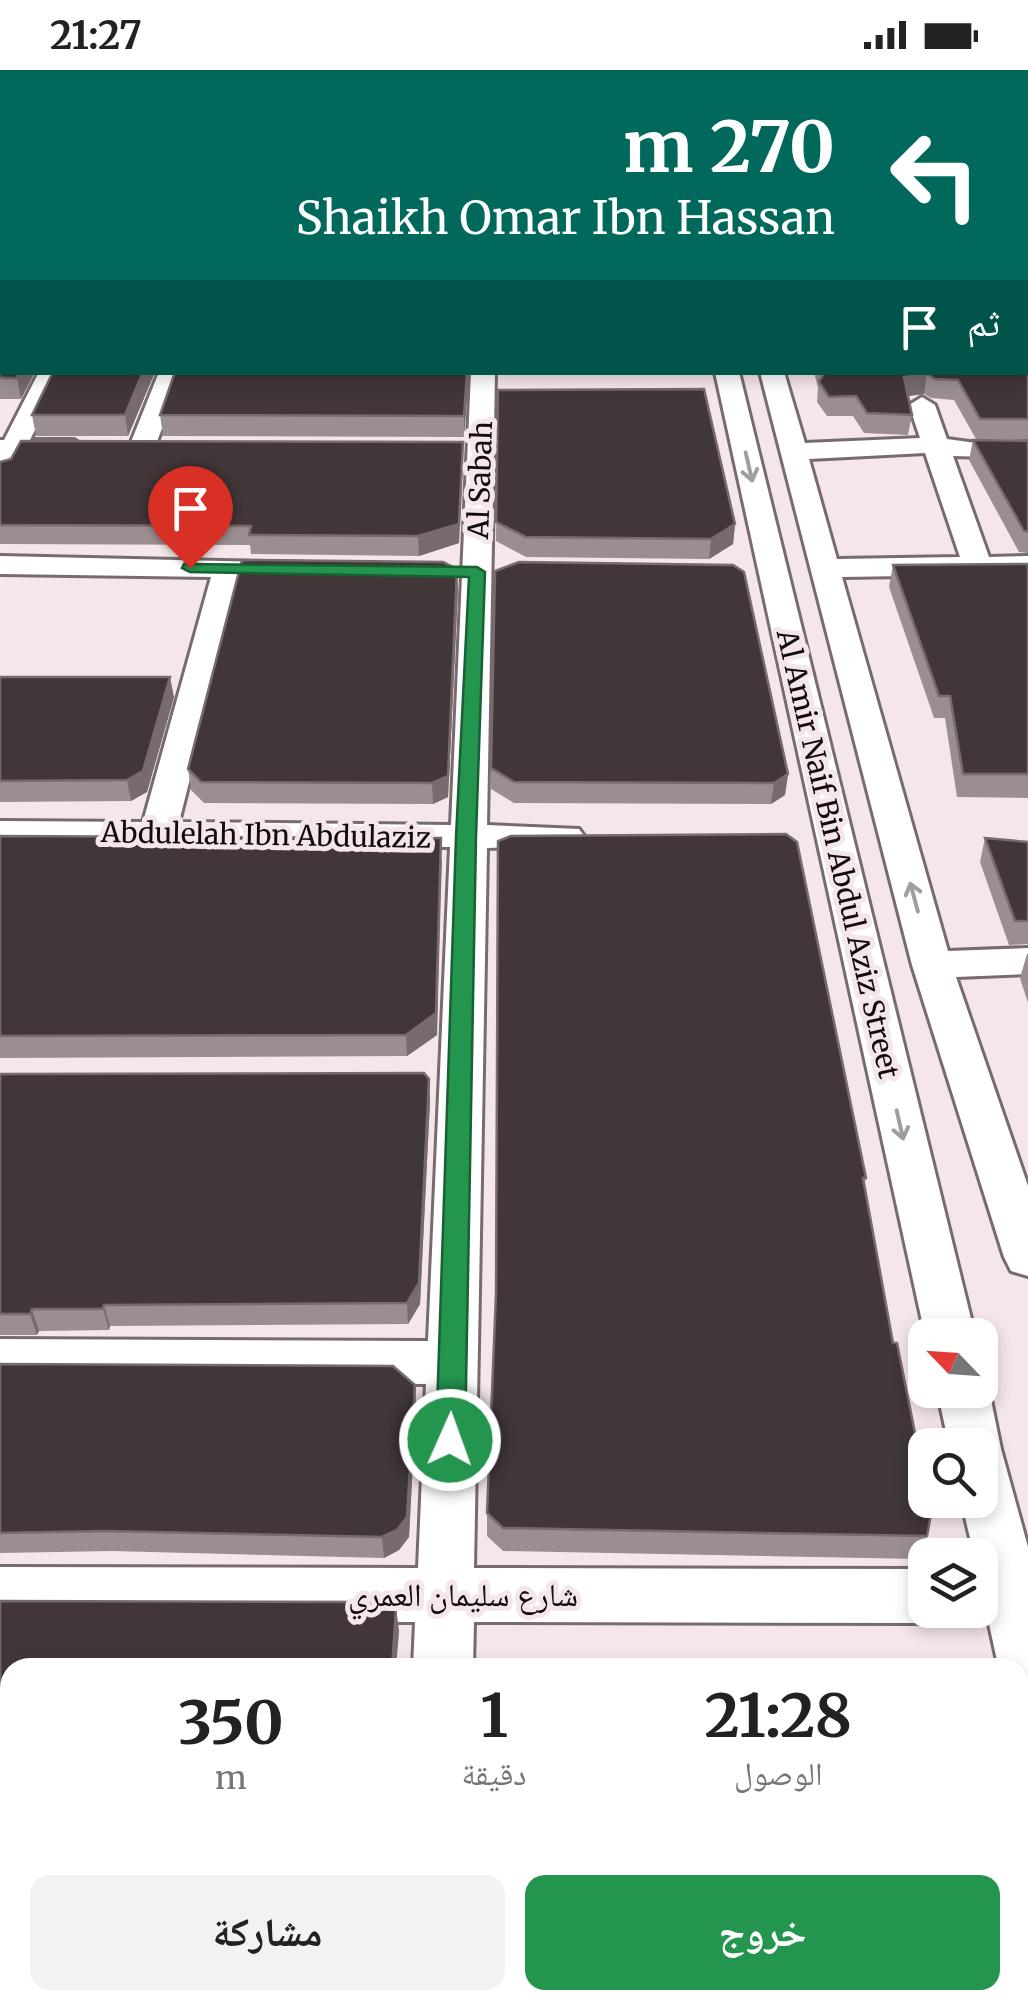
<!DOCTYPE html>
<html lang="ar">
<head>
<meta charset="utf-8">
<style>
  :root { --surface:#fff; --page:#f2f2f2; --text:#222; --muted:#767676; --accent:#24954f }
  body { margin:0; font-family:Merriweather,"Noto Naskh Arabic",serif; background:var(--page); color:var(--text); direction:rtl; height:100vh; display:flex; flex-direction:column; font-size:38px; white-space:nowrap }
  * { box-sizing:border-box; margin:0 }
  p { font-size:32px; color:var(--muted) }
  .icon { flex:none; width:55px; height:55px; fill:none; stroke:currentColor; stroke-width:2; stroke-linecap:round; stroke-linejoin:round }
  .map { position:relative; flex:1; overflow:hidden; direction:ltr }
  .side { position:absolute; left:0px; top:1588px; width:1030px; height:352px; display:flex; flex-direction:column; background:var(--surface); border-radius:30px 30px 0 0; box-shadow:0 5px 15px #0003; direction:rtl }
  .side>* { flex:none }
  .guide { position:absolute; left:0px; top:0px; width:1030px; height:305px; box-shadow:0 5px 15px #0003; direction:rtl; background:#00695c; color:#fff; overflow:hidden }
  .needle { width:65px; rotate:295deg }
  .tools { position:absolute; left:908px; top:1248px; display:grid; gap:20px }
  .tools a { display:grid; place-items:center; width:90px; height:90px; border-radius:20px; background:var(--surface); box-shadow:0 5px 15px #0003; font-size:50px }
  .pin { position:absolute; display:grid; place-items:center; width:85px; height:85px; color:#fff; margin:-102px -42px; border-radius:50% 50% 50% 0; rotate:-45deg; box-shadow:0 0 10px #0007 }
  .pin .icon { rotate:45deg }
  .me { position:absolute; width:110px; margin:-55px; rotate:2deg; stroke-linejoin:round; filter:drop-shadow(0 0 8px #0008) }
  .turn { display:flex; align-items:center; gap:35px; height:210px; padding:0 30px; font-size:45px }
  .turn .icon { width:130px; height:130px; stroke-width:2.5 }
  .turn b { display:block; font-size:70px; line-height:85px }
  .then { display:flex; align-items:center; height:95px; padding:0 30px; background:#0003; gap:20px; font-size:38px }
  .eta { display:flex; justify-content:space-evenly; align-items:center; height:170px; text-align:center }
  .eta b { font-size:60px; font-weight:700; line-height:70px }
  .cta { display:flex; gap:20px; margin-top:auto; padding:20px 30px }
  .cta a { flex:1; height:115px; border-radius:20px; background:var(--accent); color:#fff; font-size:40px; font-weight:700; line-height:115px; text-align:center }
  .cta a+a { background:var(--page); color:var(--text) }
  .status { display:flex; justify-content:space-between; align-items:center; height:70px; padding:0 50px; background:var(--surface); direction:ltr }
  .status svg { height:28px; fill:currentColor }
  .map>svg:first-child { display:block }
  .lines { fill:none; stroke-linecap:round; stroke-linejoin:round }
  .minor-casing { stroke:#786b6e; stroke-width:6 }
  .highway-casing { stroke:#786b6e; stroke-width:5 }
  .minor { fill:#fff; fill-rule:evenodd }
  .highway { fill:#fff; fill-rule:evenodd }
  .wall { fill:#9b8e91 }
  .shaded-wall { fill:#776b6d }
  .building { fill:#413638; stroke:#776b6d; stroke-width:2.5 }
  .oneway { stroke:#a09e9f }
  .route { fill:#24954f; stroke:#176133; stroke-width:2.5 }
  .labels { text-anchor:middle; stroke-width:10; stroke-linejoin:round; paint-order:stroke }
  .street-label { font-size:28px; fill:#110d0e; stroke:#f5e6ea }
  .near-street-label { font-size:32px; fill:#110d0e; stroke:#f5e6ea }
</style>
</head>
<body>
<div class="status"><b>21:27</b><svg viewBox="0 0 49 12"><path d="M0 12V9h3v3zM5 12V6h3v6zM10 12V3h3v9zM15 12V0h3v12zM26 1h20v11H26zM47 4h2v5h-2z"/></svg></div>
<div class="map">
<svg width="1028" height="1938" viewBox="0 0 1028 1938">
  <rect width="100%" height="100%" fill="#f5e6ea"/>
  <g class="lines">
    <!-- minor casing -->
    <g class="minor-casing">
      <g id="minor">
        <rect x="650" y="0" width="16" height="2"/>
        <rect x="686" y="0" width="16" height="2"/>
        <polygon points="758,0 774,0 775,2 759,2"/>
        <polygon points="828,0 845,0 846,2 830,2"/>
        <polygon points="39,302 64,302 30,370 74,370 87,378 74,386 23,386 12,406 0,408 0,370 4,370"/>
        <polygon points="159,302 183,302 155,377 151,383 133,383 129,377"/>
        <polygon points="471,302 495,302 487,755 579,759 585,767 579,775 487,778 474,1498 925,1499 925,1540 948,1540 945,1545 925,1553 474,1552 473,1598 413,1598 415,1552 0,1551 0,1497 418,1498 426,1314 0,1311 0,1269 428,1271 450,777 0,773 0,751 143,752 211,507 0,504 0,486 309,493 313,499 309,505 241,507 179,752 451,755"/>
        <polygon points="715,302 739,302 975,1265 925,1265"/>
        <path d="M 760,302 L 784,302 L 805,373 L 920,368 L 909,335 L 922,327 L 935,335 L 947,369 L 976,373 L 1028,372 L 1028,388 L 953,386 L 989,487 L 1028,486 L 1028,504 L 842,507 L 948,881 L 1028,878 L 1028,904 L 956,907 L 1028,1116 L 1028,1206 L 1011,1201 L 1004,1187 L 912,895 ZM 925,383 L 960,487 L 837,489 L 809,389 Z"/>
        <polygon points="980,1304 989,1320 1001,1379 1028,1477 1028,1624 1020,1621 1020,1598 998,1595 980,1513 980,1485 974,1485 961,1430 980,1430 980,1375 949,1375 937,1320 980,1320"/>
        <rect x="0" y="1787" width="10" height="66"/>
        <rect x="398" y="1930" width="68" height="8"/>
      </g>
    </g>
    <!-- highway casing -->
    <g class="highway-casing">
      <rect id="highway" x="0" y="48" width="2" height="14"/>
    </g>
    <!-- minor -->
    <use href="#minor" class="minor"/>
    <!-- highway -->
    <use href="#highway" class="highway"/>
  </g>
  <!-- wall -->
  <g class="wall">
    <polygon points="0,0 2,2 2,32 0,32"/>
    <polygon points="0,75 35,302 21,329 0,329"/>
    <polygon points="1028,81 1028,369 976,369 954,330 931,328 924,324 908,326 912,345 908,365 864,363 853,346 827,346 817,332 818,318 814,302 1028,302"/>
    <polygon points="155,302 128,366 36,366 32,345"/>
    <polygon points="175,302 469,302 464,367 163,366 160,345"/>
    <polygon points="498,320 735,454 733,474 709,489 526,487 496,471"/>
    <polygon points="973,370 1028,371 1028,483 1019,482 969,390"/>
    <polygon points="463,391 459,473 419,486 251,484 250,475 0,474 0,392"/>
    <polygon points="1028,494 1028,728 957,727 945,648 934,648 889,517 893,495"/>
    <polygon points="458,519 448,727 433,734 204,733 191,720 188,699"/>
    <polygon points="0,607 174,627 147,722 131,731 0,732"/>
    <polygon points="491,698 788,704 785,725 771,734 514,733 491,719"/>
    <polygon points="786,764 866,1108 864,1116 927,1466 919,1489 503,1481 487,1466 487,1443"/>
    <polygon points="0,766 442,789 437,965 407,986 0,988"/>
    <polygon points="985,768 1028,772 1028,874 1009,875 980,792"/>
    <polygon points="1027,884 1028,884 1028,933 1020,908"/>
    <polygon points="0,1004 429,1009 430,1031 420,1234 408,1254 110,1256 109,1260 39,1261 37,1265 0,1265"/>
    <polygon points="0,1294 416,1336 409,1467 399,1480 384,1488 112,1481 0,1483"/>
    <polygon points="0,1531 396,1538 399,1562 10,1598 10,1759 0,1759"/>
  </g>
  <!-- shaded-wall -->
  <g class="shaded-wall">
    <polygon points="1003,0 1028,0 1028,14 1028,2 996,2"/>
    <polygon points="19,302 35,302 21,329 17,308"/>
    <polygon points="143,302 155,302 128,366 125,345"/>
    <polygon points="467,302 469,302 464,367 464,346"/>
    <polygon points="927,304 924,324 900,327 904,307"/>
    <polygon points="463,372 459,473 419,486 418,466"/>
    <polygon points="735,454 733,474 709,489 711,469"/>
    <polygon points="457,499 458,519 448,727 433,734 432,713"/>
    <polygon points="170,607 174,627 147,722 131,731 127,710"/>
    <polygon points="788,704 785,725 771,734 774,713"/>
    <polygon points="441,768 437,965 407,986 406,965"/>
    <polygon points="429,1009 430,1031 420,1234 408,1254 407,1233"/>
    <polygon points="104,1235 110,1256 109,1260 103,1239"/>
    <polygon points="32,1239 39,1261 37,1265 30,1244"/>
    <polygon points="415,1315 416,1336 409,1467 399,1480 384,1488 382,1467"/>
    <polygon points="396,1538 399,1562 396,1598 392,1598"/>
  </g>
  <!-- building -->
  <g class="building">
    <polygon points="0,0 643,0 643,2 2,2 2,7 0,7"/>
    <polygon points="862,0 1003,0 996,2 863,2"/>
    <polygon points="2,71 2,302 19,302 17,308 0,308 0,241 2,241 0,234 0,75"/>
    <polygon points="1028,81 1028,349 980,349 958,310 935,309 927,304 904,307 912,345 867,343 856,326 829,327 819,312 823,305 822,302 1028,302"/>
    <polygon points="53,302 143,302 125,345 32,345"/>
    <polygon points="175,302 467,302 464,346 160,345"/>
    <polygon points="704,319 735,454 711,469 526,467 496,452 498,320"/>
    <polygon points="973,370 1028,371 1028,462 1024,461"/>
    <polygon points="21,371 463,372 459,454 418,466 249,465 251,456 0,455 0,392 11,389"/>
    <polygon points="242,490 443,492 457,499 448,706 432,713 201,712 188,699"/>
    <polygon points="519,492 733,495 744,502 788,704 774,713 514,712 491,698 495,501"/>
    <polygon points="1028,494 1028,704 963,704 950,626 939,626 893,495"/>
    <polygon points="0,607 170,607 143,701 127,710 0,711"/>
    <polygon points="786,764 797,772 866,1108 863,1108 893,1273 897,1273 925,1413 925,1430 928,1430 931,1444 927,1466 503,1458 487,1443 496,1224 498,771 511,766"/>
    <polygon points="0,766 441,768 436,943 406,965 0,966"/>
    <polygon points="985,768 1028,772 1028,851 1015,851"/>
    <polygon points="424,1003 429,1009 419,1213 407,1233 104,1235 103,1239 32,1239 30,1244 0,1244 0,1004"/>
    <polygon points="0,1294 393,1296 415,1315 407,1447 397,1460 382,1467 105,1461 0,1463"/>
    <polygon points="0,1531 388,1532 396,1538 392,1598 10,1598 10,1737 0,1737"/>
    <polygon points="0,1847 10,1847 10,1930 378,1930 378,1938 0,1938"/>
  </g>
  <!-- one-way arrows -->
  <defs><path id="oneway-shaft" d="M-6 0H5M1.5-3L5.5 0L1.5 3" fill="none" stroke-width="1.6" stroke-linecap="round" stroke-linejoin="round" transform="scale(2.5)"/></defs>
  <g class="oneway">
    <use href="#oneway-shaft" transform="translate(749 397) rotate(77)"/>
    <use href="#oneway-shaft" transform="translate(914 827) rotate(-105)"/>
    <use href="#oneway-shaft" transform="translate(900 1055) rotate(77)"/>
  </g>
  <!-- route -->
  <polygon class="route" points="184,494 477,497 485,502 476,767 465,1370 461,1379 450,1383 440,1379 436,1370 456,767 469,507 190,502 182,498"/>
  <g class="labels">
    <!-- street labels -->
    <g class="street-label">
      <text transform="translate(480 410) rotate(-88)" y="10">Al Sabah</text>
      <text transform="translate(266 765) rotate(1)" y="10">Abdulelah Ibn Abdulaziz</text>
      <text transform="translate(838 784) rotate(77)" y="10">Al Amir Naif Bin Abdul Aziz Street</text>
    </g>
    <!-- near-street labels -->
    <g class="near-street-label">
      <text x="463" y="1536">شارع سليمان العمري</text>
    </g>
  </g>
</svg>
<div class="tools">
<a><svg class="needle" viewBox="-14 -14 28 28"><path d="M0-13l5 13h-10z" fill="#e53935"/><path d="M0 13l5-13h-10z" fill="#767676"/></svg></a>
<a><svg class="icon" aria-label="search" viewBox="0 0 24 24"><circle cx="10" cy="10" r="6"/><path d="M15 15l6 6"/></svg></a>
<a><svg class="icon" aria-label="layers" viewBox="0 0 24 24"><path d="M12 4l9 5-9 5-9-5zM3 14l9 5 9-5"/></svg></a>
</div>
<div class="pin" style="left:190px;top:498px;background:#d93025"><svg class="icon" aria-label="arrive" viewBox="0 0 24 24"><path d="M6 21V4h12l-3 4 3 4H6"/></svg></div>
<svg class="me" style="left:450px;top:1370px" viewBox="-20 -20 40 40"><circle r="17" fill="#24954f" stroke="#fff" stroke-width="3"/><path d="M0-11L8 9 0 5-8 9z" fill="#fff"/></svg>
<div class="guide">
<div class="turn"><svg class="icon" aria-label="left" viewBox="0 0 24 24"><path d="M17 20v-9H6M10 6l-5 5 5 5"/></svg><div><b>270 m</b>Shaikh Omar Ibn Hassan</div></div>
<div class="then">ثم<svg class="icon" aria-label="arrive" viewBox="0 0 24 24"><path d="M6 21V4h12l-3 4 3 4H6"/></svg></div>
</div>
<section class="side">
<div class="eta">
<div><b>21:28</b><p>الوصول</p></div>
<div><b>1</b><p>دقيقة</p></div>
<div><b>350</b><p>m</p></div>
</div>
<div class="cta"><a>خروج</a><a>مشاركة</a></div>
</section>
</div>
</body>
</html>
